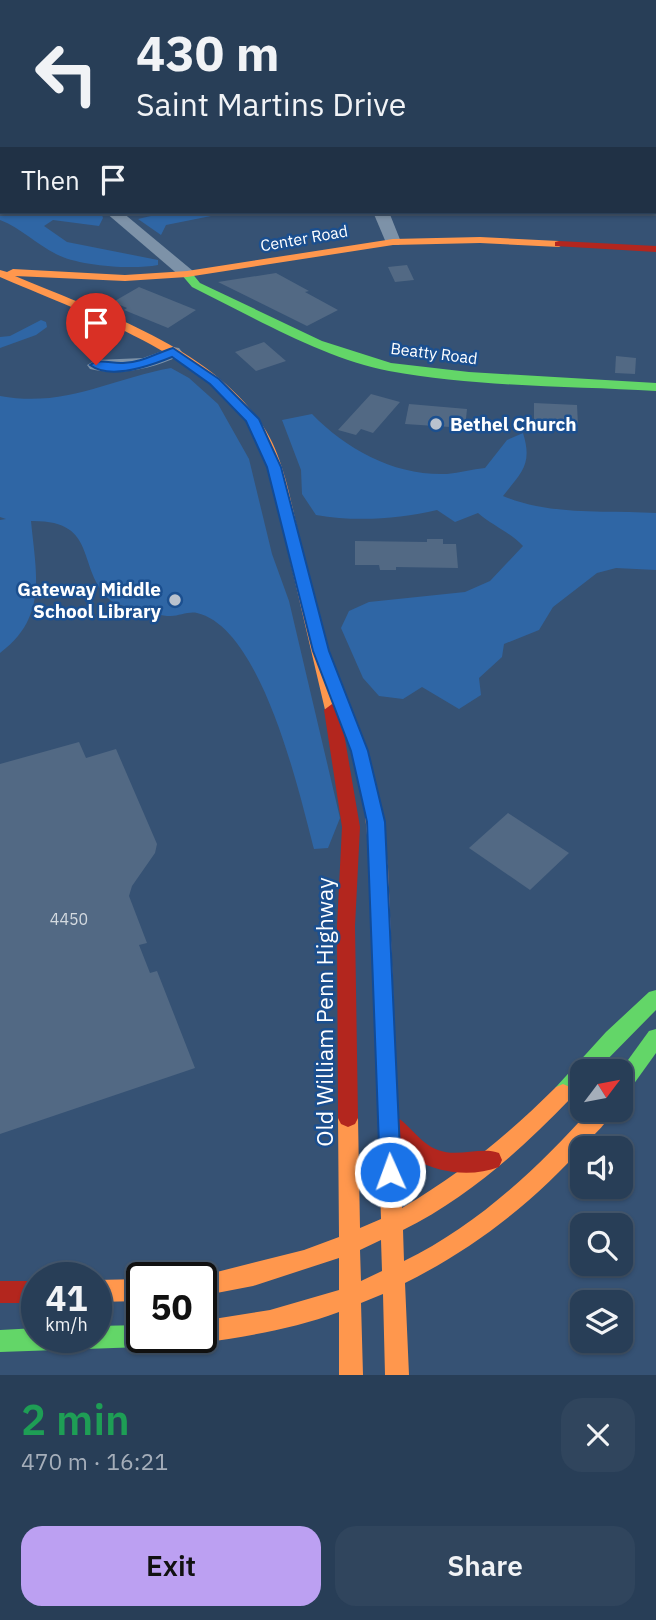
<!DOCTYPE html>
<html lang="en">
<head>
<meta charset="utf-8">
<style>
  :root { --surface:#283e57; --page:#30455d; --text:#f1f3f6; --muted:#a5aeba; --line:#44576d; --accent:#bca0f2 }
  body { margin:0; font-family:"IBM Plex Sans",sans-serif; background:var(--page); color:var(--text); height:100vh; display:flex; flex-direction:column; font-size:26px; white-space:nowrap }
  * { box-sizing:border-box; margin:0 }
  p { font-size:23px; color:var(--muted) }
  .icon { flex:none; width:38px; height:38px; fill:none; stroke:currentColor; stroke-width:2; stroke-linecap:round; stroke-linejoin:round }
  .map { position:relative; height:1375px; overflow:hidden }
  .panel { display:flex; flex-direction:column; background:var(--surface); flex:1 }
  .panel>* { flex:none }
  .banner { position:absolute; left:0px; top:0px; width:656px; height:214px; box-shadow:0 2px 5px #0004,0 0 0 2px var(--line); background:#283e57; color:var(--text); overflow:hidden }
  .needle { width:46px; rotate:58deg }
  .buttons { position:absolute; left:570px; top:1059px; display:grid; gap:14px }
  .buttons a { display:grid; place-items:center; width:63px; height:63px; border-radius:14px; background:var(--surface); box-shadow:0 2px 5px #0004,0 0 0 2px var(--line); font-size:35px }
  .speed { position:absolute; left:21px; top:1262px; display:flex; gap:14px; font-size:35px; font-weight:700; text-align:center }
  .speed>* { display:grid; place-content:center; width:91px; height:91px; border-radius:50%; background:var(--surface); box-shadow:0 2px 5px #0004,0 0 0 2px var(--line); line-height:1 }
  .speed small { font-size:18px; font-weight:400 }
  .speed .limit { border:4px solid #111; border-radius:10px; background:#fff; color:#111 }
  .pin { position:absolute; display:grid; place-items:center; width:60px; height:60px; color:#fff; margin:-72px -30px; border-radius:50% 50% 50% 0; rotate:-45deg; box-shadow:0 0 7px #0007 }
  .pin .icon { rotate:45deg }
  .me { position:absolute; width:77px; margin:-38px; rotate:358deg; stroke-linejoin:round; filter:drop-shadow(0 0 5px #0008) }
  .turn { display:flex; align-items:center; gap:24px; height:147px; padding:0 21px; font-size:32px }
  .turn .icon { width:91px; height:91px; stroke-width:2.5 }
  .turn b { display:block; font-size:49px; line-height:60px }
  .then { display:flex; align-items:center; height:66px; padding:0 21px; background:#0003; gap:14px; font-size:26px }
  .round { display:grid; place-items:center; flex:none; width:74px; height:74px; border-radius:21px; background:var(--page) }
  .headline { display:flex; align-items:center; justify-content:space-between; height:119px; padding:0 21px }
  h1 { font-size:42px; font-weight:600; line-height:52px; color:#1e9e55 }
  .button { display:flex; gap:14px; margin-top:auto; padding:14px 21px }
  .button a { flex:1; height:80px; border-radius:21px; background:var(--accent); color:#111; font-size:28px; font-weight:600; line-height:80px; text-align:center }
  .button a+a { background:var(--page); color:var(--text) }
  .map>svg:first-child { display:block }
  .green { fill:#2f66a5 }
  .building { fill:#526984 }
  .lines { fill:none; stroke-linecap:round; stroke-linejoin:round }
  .street { fill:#7d92a8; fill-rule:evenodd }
  .fast { fill:#63d668; fill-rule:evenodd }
  .slow { fill:#ff974d; fill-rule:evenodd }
  .jam { fill:#b3261e; fill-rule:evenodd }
  .route { fill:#1a73e8; stroke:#114b97; stroke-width:2 }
  .poi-dot { fill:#b9c2ce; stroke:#1b4f8f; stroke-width:2.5 }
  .labels { text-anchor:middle; stroke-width:5; stroke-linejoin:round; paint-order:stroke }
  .far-street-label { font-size:16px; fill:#fff; stroke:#1b4f8f }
  .number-label { font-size:16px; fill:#d4dae0 }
  .poi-label { font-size:19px; font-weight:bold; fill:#fff; stroke:#1b4f8f; text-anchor:start }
  .near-street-label { font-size:23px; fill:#fff; stroke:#1b4f8f }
</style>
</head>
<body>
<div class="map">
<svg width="656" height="1375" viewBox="0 0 656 1375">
  <rect width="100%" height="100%" fill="#365274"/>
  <!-- green -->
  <g class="green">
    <path d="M 0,135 L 2,212 L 101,212 L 103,218 L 99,226 L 53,220 L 44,226 L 67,242 L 158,260 L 158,265 C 133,270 78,266 56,254 C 36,244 21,228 0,220 Z"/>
    <polygon points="168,212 231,212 166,225 161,235 138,219"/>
    <polygon points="41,320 46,322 47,327 36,335 0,348 0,337 10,336"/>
    <path d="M 171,368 L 189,378 L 218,404 L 249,459 L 272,554 L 289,601 L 340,818 L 328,848 L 314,849 C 299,792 262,628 197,613 C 189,611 179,616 171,616 C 161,617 118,606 110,600 C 75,568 100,520 31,521 C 36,574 48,617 0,653 L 0,520 L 6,519 L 0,517 L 0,396 C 66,408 110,379 171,368 Z"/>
    <path d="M 312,414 C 347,450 395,476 447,474 C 460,473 472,469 485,468 L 507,440 L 523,433 C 533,465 521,473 503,496 C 551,516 604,510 656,513 L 656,570 L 616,568 L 597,573 L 553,607 L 539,630 L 504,644 L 502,657 L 479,678 L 481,695 L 459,709 L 422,687 L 403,699 L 379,696 L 363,678 L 341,628 L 349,611 L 369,602 L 465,592 L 490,581 L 523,546 C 510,532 493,526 478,513 L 455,522 L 437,510 C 399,519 356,522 316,515 L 302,494 L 301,470 L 282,420 Z"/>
  </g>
  <!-- building -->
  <g class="building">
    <polygon points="407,265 414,280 395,282 388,267"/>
    <polygon points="276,273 309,291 305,292 338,310 307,326 218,282"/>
    <polygon points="139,287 196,310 168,328 124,310 127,308 113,302"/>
    <polygon points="264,342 286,361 256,371 235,352"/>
    <polygon points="616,356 636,358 635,374 615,373"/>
    <polygon points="371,394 400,402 373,433 361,429 356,435 338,430"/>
    <polygon points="534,403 577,405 578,425 534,423"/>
    <polygon points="409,404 467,409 465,428 405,424"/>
    <polygon points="427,539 443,539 443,544 456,544 458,568 396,567 396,570 380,570 379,565 355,565 355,541 427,542"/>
    <polygon points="79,742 86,758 116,749 157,844 155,853 132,886 129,896 147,943 139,945 150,973 157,971 195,1068 0,1134 0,764"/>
    <polygon points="508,813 569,853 530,890 469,848"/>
  </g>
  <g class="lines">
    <!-- street -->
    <g class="street">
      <polygon points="30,0 50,0 29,2"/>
      <rect x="0" y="5" width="2" height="8"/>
      <polygon points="654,27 656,28 656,36 654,35"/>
      <rect x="0" y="118" width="2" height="9"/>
      <rect x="654" y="129" width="2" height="8"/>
      <polygon points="105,212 122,212 193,271 195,274 193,277 181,277"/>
      <polygon points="373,212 389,212 401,242 399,245 387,245"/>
      <path d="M 173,347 L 179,348 L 182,352 L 179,356 C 152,369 119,376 90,369 L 87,365 L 96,360 L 143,358 Z"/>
    </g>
    <!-- fast -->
    <g class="fast">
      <path d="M 187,271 L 191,272 L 200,283 L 322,341 L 391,363 L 469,372 L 656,383 L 656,391 C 570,386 474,387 389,371 C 324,359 251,316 192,287 L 181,274 Z"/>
      <polygon points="656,990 656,1010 596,1071 583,1071 583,1085 570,1099 563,1102 556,1099 553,1093 556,1087 606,1032 649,992"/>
      <polygon points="656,1029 656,1053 628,1092 621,1095 620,1071 649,1031"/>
      <polygon points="142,1325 142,1337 153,1337 150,1344 142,1347 0,1352 0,1330 37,1328 37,1337 96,1337 96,1326"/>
    </g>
    <!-- slow -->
    <g class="slow">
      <path d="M 480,237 L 559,241 L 564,244 L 559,247 L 480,243 L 393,245 L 187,277 L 125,281 L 15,276 C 97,311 199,342 256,416 C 283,450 290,498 300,540 C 314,596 329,653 340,710 L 332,716 L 326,714 L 269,471 C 263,454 258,437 247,422 C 197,351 78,311 0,277 L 0,270 L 7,272 L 13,269 L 125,275 L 187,271 L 393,239 Z"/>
      <path d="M 356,735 L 362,737 L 364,741 L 380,803 L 388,867 L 402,1208 C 460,1174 509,1134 556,1087 L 563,1084 L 570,1087 L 573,1093 L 570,1099 C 520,1151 467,1198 403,1230 L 404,1261 C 476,1226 537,1169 590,1110 L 613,1110 C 607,1123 596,1133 586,1143 C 536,1201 473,1249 405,1283 L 409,1375 L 385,1375 L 383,1294 L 361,1303 L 363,1375 L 339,1375 L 339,1312 C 294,1329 248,1336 201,1343 L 192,1337 L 201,1337 L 201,1321 L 270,1310 L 339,1290 L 339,1258 L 253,1286 L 201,1296 L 201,1278 L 193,1278 L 304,1250 L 339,1237 L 338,1118 L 341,1112 L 348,1109 L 355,1112 L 358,1118 L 360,1228 L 381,1219 L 370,867 L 364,803 L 348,741 L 350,737 ZM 381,1240 L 382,1271 L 361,1281 L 360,1250 Z"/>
      <polygon points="142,1279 142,1301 96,1302 96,1280"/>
    </g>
    <!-- jam -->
    <g class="jam">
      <polygon points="559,241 656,246 656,252 555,246 555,242"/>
      <polygon points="332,704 340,710 360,827 355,926 358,1118 355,1124 348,1127 341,1124 338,1118 337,926 342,827 324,710"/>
      <path d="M 389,1113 C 408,1120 418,1143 438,1150 C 458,1158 481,1146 499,1153 L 502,1160 L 499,1167 C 457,1183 399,1165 379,1122 L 382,1116 Z"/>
      <rect x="0" y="1281" width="37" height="22"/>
    </g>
  </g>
  <!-- route -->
  <path class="route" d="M 173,348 L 219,379 L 259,419 L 281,467 L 329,651 L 368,751 L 385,822 L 401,1172 L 398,1179 L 390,1182 L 383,1179 L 380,1172 L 367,822 L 351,751 L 313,651 L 267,467 L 246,421 L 210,384 L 172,357 C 150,366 110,380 90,365 C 99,358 112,364 123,363 C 141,363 156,353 173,348 Z"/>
  <!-- markers -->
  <g class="poi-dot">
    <circle cx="436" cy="424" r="7"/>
    <circle cx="175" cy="600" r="7"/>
  </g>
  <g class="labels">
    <!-- far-street labels -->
    <g class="far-street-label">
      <text transform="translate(304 238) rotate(-10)" y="6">Center Road</text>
      <text transform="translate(434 353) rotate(7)" y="6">Beatty Road</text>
    </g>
    <!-- number labels -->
    <g class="number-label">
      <text x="69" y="925">4450</text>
    </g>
    <!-- poi labels -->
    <g class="poi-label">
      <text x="450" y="431">Bethel Church</text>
      <text x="161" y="596" text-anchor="end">Gateway Middle<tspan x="161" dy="22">School Library</tspan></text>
    </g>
    <!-- near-street labels -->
    <g class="near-street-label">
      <text transform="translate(325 1012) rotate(-90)" y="8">Old William Penn Highway</text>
    </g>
  </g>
</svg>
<div class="buttons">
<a><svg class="needle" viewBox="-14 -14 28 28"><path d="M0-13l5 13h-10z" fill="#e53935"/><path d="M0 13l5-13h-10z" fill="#a5aeba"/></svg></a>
<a><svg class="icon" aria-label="sound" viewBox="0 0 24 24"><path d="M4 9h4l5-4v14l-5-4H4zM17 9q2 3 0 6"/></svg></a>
<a><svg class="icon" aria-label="search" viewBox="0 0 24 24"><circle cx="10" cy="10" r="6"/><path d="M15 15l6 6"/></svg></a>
<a><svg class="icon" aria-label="layers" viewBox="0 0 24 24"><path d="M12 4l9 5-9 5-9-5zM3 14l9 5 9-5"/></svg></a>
</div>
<div class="speed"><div>41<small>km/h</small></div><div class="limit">50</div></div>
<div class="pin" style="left:96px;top:365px;background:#d93025"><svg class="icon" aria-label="arrive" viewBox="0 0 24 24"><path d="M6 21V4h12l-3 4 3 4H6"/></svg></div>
<svg class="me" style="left:390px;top:1172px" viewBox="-20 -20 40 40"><circle r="17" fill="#1a73e8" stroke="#fff" stroke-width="3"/><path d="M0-11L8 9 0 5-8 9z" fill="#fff"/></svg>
<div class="banner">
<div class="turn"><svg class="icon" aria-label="left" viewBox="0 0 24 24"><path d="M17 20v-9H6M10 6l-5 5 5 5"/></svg><div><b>430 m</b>Saint Martins Drive</div></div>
<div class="then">Then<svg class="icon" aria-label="arrive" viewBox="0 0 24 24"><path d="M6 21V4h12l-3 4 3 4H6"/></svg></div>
</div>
</div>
<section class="panel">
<div class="headline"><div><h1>2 min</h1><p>470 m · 16:21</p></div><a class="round"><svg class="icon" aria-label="close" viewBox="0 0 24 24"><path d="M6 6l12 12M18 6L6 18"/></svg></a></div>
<div class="button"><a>Exit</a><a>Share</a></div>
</section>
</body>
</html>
